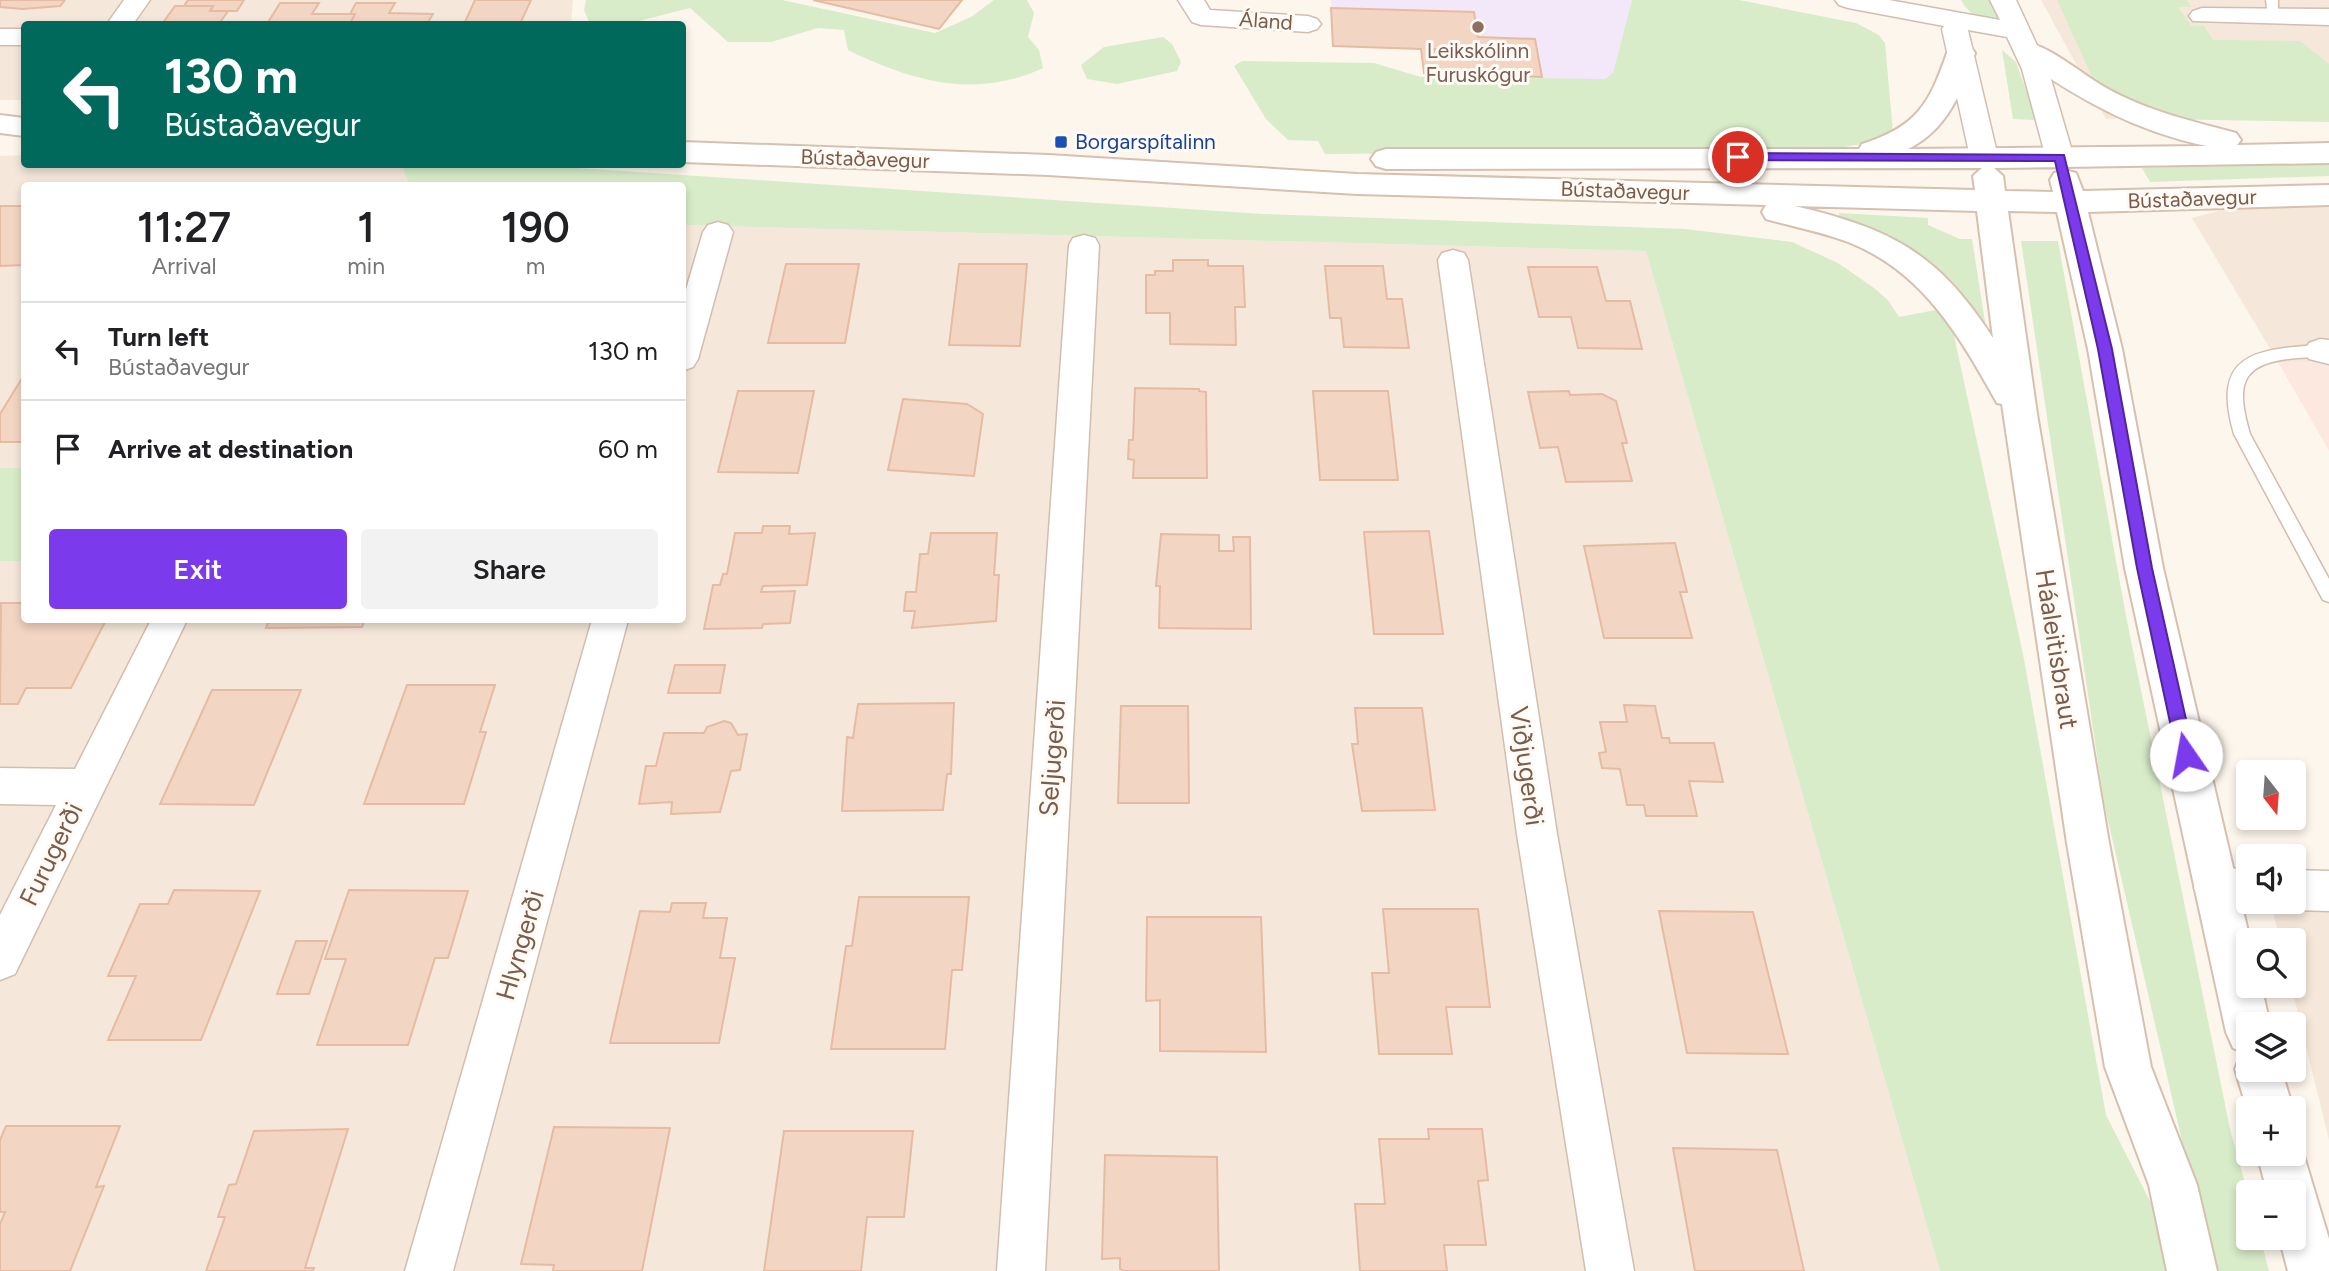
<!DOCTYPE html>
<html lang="en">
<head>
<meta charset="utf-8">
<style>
  :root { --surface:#fff; --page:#f2f2f2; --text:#202124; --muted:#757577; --line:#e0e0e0; --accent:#7c3aed }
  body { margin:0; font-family:Figtree,sans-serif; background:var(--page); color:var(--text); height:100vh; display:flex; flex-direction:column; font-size:26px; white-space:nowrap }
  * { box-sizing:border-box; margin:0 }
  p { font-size:23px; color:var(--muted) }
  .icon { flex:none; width:38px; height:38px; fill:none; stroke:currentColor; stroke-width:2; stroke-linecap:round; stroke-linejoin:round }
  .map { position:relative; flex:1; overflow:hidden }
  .drawer { position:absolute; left:21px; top:182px; width:665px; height:441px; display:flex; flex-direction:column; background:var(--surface); border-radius:7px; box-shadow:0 4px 10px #0003 }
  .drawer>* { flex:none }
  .banner { position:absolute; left:21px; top:21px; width:665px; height:147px; border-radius:7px; box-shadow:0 4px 10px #0003; background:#00695c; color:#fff; overflow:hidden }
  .needle { width:46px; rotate:163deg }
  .fabs { position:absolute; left:2236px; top:760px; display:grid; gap:14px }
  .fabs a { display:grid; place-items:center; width:70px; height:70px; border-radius:7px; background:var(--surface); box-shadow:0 4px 10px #0003; font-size:35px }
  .pin { position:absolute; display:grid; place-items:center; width:60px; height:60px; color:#fff; margin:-30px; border:4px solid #fff; border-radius:50%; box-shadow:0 2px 7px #0007 }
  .me { position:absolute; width:77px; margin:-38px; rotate:348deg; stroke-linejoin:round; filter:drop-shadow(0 0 5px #0008) }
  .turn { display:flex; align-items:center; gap:24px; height:147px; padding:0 28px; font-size:32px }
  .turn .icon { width:91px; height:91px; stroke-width:2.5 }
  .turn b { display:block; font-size:49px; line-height:60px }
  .eta { display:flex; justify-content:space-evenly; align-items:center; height:119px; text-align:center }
  .eta b { font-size:42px; font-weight:600; line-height:49px }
  .button { display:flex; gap:14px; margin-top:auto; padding:14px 28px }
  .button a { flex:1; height:80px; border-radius:7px; background:var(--accent); color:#fff; font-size:28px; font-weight:600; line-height:80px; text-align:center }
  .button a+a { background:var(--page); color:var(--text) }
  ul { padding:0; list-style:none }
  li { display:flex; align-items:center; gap:21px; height:98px; padding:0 28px; border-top:2px solid var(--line) }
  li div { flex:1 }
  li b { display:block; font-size:26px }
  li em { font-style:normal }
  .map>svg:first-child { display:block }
  .residential { fill:#f5e8da }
  .commercial { fill:#fde8e0 }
  .education { fill:#f3e8fa }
  .green { fill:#d8ecc9 }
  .building { fill:#f3d5c3; stroke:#e6bba3; stroke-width:2; fill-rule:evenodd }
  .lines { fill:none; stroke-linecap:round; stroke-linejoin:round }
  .service-casing { stroke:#d1beb0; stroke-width:3 }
  .minor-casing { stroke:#d1beb0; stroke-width:3 }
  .secondary-casing { stroke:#d6c0b0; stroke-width:4 }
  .service { fill:#fff; fill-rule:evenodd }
  .minor { fill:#fff; fill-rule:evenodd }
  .secondary { fill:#fff; fill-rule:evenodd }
  .route { fill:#7c3aed; stroke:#51269a; stroke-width:2 }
  .education-dot { fill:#8d6e63; stroke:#fffaf3; stroke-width:2.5 }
  .transit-dot { fill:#1a4fb4; stroke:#fffaf3; stroke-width:2.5 }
  .labels { text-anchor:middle; stroke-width:6; stroke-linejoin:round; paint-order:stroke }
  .far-street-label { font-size:21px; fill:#7a5c4d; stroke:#fffaf3 }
  .far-education-label { font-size:21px; fill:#785e54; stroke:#fffaf3 }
  .far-transit-label { font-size:21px; fill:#164399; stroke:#fffaf3; text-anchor:start }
  .street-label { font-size:26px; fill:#7a5c4d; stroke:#fffaf3 }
</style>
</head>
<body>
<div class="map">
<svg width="2329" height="1271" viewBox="0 0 2329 1271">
  <rect width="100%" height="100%" fill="#fdf6ec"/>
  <!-- residential -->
  <g class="residential">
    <polygon points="0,0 573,0 571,24 24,24 24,100 0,100"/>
    <polygon points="2041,0 2329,0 2329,116 2106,119"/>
    <polygon points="24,155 24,164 401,165 410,185 24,186 24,620 682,620 683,225 1646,251 1940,1271 0,1271 0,156"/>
    <polygon points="2329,200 2329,363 2278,362 2192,218 2250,203"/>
    <polygon points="2329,885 2329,1140 2291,985 2294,985 2294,940 2280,940 2270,901 2294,901"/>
  </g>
  <!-- commercial -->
  <polygon class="commercial" points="2278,362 2329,363 2329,451"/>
  <!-- education -->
  <polygon class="education" points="1331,0 1632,0 1613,74 1605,79 1541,81 1541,77 1424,73 1421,49 1333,46"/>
  <!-- green -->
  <g class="green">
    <path d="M 586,0 L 782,0 L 935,33 L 971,17 L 994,0 L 1027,0 L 1034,13 L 1028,37 L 1039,50 L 1043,68 C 975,100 912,81 848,50 L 844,30 L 818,28 L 771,42 L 728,42 L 690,8 L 627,24 L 590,24 L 584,10 Z"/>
    <polygon points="1632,0 1739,0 1856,23 1879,35 1885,43 1893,133 1874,142 1826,150 1325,154 1318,141 1288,140 1266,119 1234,66 1242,61 1374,63 1421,77 1605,79 1613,73"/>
    <path d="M 1961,0 L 1995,0 L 2002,18 C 1985,25 1969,15 1961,0 Z"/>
    <polygon points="2057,0 2187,0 2191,7 2178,7 2191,26 2204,26 2213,40 2300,41 2329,64 2329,122 2156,119 2092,77"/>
    <polygon points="1163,37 1172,44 1181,62 1177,71 1117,84 1087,79 1081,65 1104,47"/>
    <polygon points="2002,50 2016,62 2037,120 2013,119"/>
    <polygon points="2329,162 2329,176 2150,182 2142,168"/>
    <polygon points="401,165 533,165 1263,214 1685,229 1792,242 1838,263 1874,288 1888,300 1899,317 1941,309 1953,331 2023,654 2106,1115 2153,1207 2168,1271 1940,1271 1646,251 683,225 682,186 410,185"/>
    <path d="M 1839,213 L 1928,218 L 1928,225 L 1960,239 L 1972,239 L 1985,322 L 1979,321 C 1945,266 1899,236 1839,218 Z"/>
    <polygon points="2021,241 2058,241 2126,616 2230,1129 2249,1197 2249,1237 2260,1237 2269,1271 2212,1271 2104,803"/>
    <rect x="0" y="468" width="24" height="93"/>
  </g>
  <!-- building -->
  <g class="building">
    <polygon points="0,0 65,0 60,6 23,9 0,7"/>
    <polygon points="188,0 244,0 237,11 210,11 213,6 184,6"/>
    <polygon points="475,0 531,0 520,24 464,24"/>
    <polygon points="813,0 962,0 939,29"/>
    <polygon points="280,3 319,3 312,14 355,14 350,24 267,24"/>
    <polygon points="356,3 395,3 389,13 433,14 427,24 350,24 355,14 350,14"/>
    <polygon points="175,6 213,6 210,11 228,11 219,24 162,24"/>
    <path d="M 1331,8 L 1474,12 L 1478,37 L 1535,39 L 1542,77 L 1424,73 L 1421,49 L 1333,46 ZM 1434,49 L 1495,50 L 1495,55 L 1434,54 Z"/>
    <polygon points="0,206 24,206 24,265 0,266"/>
    <polygon points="1173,260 1208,260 1208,266 1243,266 1245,307 1235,307 1236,345 1170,344 1170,313 1146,313 1146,275 1155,275 1155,271 1173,271"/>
    <polygon points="786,264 859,264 845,343 768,343"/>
    <polygon points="959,264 1027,264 1020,346 949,345"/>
    <polygon points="1325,266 1383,266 1387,299 1402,299 1409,348 1344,347 1341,318 1330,318"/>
    <polygon points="1528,267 1597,267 1606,301 1630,301 1642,349 1578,348 1571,317 1539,317"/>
    <polygon points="24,375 24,442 0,442 0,414"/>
    <polygon points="1135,388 1199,389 1199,391 1206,392 1207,478 1133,478 1134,460 1128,459 1129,440 1133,440"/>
    <polygon points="738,391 814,391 798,473 718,472"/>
    <polygon points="1313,391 1388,391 1398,480 1320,480"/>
    <polygon points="1569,391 1570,395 1602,394 1616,401 1627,443 1622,443 1632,481 1566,482 1558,447 1540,448 1528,392"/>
    <polygon points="903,399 967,404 983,414 974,476 888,470"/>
    <polygon points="763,526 790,526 789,534 815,533 807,585 763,586 761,592 795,591 790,623 763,624 762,628 704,629 713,585 720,585 723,574 727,574 735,533 762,533"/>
    <polygon points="1429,531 1443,634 1374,634 1364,532"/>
    <polygon points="931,533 997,533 994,575 999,575 996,621 912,628 915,611 904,611 906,592 916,592 920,554 928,554"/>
    <polygon points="1161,534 1219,535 1219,551 1234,551 1233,537 1250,537 1251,629 1159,628 1160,586 1156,586"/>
    <polygon points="1675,543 1687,592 1680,592 1692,638 1604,638 1584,546"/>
    <polygon points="1,603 24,603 24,620 106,620 71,688 26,688 18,704 0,704"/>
    <polygon points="269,620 365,620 362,627 266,628"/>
    <polygon points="675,665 725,665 720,693 668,693"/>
    <polygon points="407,685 495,685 480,732 486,732 464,804 364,804"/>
    <polygon points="212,690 301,690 254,805 160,804"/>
    <polygon points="954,703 951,774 947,774 943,810 842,811 847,737 853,738 858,704"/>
    <polygon points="1624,705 1655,706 1662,738 1669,738 1670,743 1714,743 1723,782 1689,781 1697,816 1646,816 1644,805 1627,805 1620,769 1602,768 1599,753 1606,752 1600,722 1627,722"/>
    <polygon points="1121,706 1188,706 1189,803 1118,803"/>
    <polygon points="1355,708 1422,708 1435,810 1362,811 1352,744 1358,744"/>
    <polygon points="724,721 731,723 738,735 747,734 740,770 731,771 720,812 671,814 672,802 639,804 646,766 656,766 664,733 704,733 707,727"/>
    <polygon points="174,890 260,891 201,1040 108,1040 136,976 108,976 140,904 168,904"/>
    <polygon points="349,890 468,891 448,958 435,958 408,1045 317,1045 346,959 325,959"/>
    <polygon points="859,897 969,897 962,970 952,970 945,1049 831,1049 846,946 852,946"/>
    <polygon points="672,903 706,903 703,918 727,918 720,958 735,958 719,1043 610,1043 640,911 670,912"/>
    <polygon points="1383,909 1478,909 1490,1007 1446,1007 1452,1054 1379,1054 1372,973 1389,973"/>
    <polygon points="1659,911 1753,912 1788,1054 1687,1053"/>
    <polygon points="1147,917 1261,917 1266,1052 1160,1051 1160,1000 1146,1001"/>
    <polygon points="296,941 327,941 309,994 277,994"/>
    <polygon points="6,1126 120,1126 96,1187 104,1186 70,1271 0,1271 0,1224 5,1212 0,1212 0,1140"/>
    <polygon points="554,1127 670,1128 642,1271 553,1271 554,1265 521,1264"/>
    <polygon points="348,1129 305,1268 314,1268 313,1271 206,1271 225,1217 218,1217 229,1185 236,1184 254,1131"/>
    <polygon points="1428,1129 1482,1129 1488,1180 1478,1181 1486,1245 1444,1245 1447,1271 1360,1271 1355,1204 1385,1204 1379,1139 1429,1139"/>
    <polygon points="784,1131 913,1131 904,1217 867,1217 861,1271 764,1271"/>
    <polygon points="1673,1148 1777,1150 1804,1271 1695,1271"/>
    <polygon points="1105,1155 1217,1157 1219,1271 1124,1271 1120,1269 1120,1258 1102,1259"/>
  </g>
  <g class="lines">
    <!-- service casing -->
    <g class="service-casing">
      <g id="service">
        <polygon points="2266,0 2278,0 2278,20 2268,17"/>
        <path d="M 2320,345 L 2328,351 L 2325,355 C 2316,358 2307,357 2298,358 C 2241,362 2235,383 2250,434 L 2329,579 L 2329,602 L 2323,600 L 2234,434 C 2211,355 2253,349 2320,345 Z"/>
      </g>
    </g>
    <!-- minor casing -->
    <g class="minor-casing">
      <g id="minor">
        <polygon points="124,0 150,0 133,24 107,24"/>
        <polygon points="1178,0 1204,0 1210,10 1308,16 1317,19 1321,24 1317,29 1308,32 1201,25 1192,22"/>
        <polygon points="1835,0 1889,0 2000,20 1990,0 2016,0 2048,69 2074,158 2070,165 2060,167 2050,165 2046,158 2022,69 2007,37 1968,30 1998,157 1994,164 1984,166 1974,164 1970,157 1942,29 1944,26 1848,8 1839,5"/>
        <polygon points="2202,8 2329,9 2329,25 2193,21 2189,16 2193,11"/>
        <rect x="0" y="29" width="24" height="16"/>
        <polygon points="718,222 728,225 733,232 698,359 693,367 682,371 682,303 703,232 708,225"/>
        <polygon points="1084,235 1095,238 1099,245 1045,1271 997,1271 1069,245 1073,238"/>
        <polygon points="1453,250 1464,253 1468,260 1557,834 1634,1271 1586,1271 1517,834 1438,260 1442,253"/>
        <polygon points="2320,339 2329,340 2329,364 2309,359 2304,351 2309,343"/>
        <polygon points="151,620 187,620 15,974 0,980 0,915 56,805 0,804 0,768 75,769"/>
        <polygon points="592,620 628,620 453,1271 405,1271"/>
        <path d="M 2215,868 L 2249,869 L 2249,901 L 2264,903 C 2243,911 2221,910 2200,902 L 2194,888 L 2200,874 Z"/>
        <polygon points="2294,870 2329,871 2329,911 2294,910 2279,904 2278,901 2294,901"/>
      </g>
    </g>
    <!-- secondary casing -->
    <g class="secondary-casing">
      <g id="secondary">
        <path d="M 2029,43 C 2054,49 2084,76 2108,89 C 2150,112 2192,121 2236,133 L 2241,140 L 2237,145 L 2329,143 L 2329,163 L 1994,168 L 2003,176 L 2005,191 L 2053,192 L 2050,180 L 2054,173 L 2065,170 L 2076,173 L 2083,191 L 2329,185 L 2329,205 L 2088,212 L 2122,349 L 2163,568 L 2250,940 L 2249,985 L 2261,985 L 2270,1024 L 2249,1024 L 2249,1069 L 2281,1069 L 2293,1108 L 2249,1108 L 2249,1116 L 2235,1069 L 2242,1052 L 2233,1048 L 2226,1032 L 2125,568 L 2088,349 L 2057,212 L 2008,211 L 2037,414 L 2109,843 L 2151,1067 L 2197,1185 L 2217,1271 L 2167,1271 L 2149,1185 L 2105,1067 L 2067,843 L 2002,404 L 1997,403 C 1960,337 1923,271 1848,242 C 1822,232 1794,227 1766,219 L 1762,212 L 1766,205 L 1357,194 L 1048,175 L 682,162 L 682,142 L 1048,155 L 1357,174 L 1975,190 L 1973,176 L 1982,168 L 1386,169 L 1376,166 L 1371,159 L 1376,152 L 1386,149 L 1859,149 L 1862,144 C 1916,127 1929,105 1947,53 L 1951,47 L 1961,45 L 1971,47 L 1975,53 C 1962,92 1947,130 1908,149 L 2207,146 C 2137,132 2076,98 2019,57 L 2015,51 L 2019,45 ZM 1795,206 L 1977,211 L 1993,338 C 1938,253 1892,229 1795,206 Z"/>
        <polygon points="0,115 24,118 24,136 0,133"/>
        <polygon points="2294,1134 2298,1136 2329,1239 2329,1271 2288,1271 2279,1237 2294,1237 2294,1192 2267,1192 2257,1153 2294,1153"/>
      </g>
    </g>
    <!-- service -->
    <use href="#service" class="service"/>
    <!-- minor -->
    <use href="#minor" class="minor"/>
    <!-- secondary -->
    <use href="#secondary" class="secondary"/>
  </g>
  <!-- route -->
  <polygon class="route" points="1738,153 2064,155 2112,349 2152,568 2194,755 2192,760 2180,760 2177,755 2137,568 2098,349 2055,161 1734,160 1732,157"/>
  <!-- markers -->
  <circle class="education-dot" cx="1478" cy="27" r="7"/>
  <rect class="transit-dot" x="1054" y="135" width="14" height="14" rx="3.5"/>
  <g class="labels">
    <!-- far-street labels -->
    <g class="far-street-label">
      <text transform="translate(1266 21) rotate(4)" y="7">Áland</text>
      <text transform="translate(865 159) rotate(2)" y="7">Bústaðavegur</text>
      <text transform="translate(1625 191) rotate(2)" y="7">Bústaðavegur</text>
      <text transform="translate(2192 199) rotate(-2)" y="7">Bústaðavegur</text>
    </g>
    <!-- far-education labels -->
    <g class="far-education-label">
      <text x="1478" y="58">Leikskólinn<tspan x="1478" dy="24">Furuskógur</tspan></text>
    </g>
    <!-- far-transit labels -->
    <g class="far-transit-label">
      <text x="1075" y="149">Borgarspítalinn</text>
    </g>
    <!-- street labels -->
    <g class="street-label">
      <text transform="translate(2057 649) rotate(81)" y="9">Háaleitisbraut</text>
      <text transform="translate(1052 758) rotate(-86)" y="9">Seljugerði</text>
      <text transform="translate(1527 766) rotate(82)" y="9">Viðjugerði</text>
      <text transform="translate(51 854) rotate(-64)" y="9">Furugerði</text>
      <text transform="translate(520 945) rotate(-74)" y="9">Hlyngerði</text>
    </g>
  </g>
</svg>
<div class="fabs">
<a><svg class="needle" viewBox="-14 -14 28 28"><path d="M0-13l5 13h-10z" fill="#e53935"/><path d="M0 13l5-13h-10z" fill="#757577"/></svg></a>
<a><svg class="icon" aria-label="sound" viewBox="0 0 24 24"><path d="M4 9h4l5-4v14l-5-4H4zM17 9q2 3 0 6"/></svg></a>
<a><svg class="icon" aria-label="search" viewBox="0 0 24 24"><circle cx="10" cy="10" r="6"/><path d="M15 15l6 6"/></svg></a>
<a><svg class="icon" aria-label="layers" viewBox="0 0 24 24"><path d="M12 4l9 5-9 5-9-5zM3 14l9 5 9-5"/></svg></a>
<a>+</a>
<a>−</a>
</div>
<div class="pin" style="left:1738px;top:157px;background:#d93025"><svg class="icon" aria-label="arrive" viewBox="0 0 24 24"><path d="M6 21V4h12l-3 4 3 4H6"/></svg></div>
<svg class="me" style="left:2186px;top:755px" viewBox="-20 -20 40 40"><circle r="19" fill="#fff"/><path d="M0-13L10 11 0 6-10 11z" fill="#7c3aed"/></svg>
<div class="banner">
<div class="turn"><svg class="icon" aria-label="left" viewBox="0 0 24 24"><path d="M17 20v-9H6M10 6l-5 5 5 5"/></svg><div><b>130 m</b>Bústaðavegur</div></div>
</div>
<section class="drawer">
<div class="eta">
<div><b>11:27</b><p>Arrival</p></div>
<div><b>1</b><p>min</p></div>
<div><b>190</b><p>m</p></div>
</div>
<ul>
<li><svg class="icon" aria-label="left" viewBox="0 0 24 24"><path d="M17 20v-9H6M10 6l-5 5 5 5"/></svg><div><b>Turn left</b><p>Bústaðavegur</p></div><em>130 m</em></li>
<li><svg class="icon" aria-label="arrive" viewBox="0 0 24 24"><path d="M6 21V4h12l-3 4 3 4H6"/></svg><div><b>Arrive at destination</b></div><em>60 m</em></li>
</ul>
<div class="button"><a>Exit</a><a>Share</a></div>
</section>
</div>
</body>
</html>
